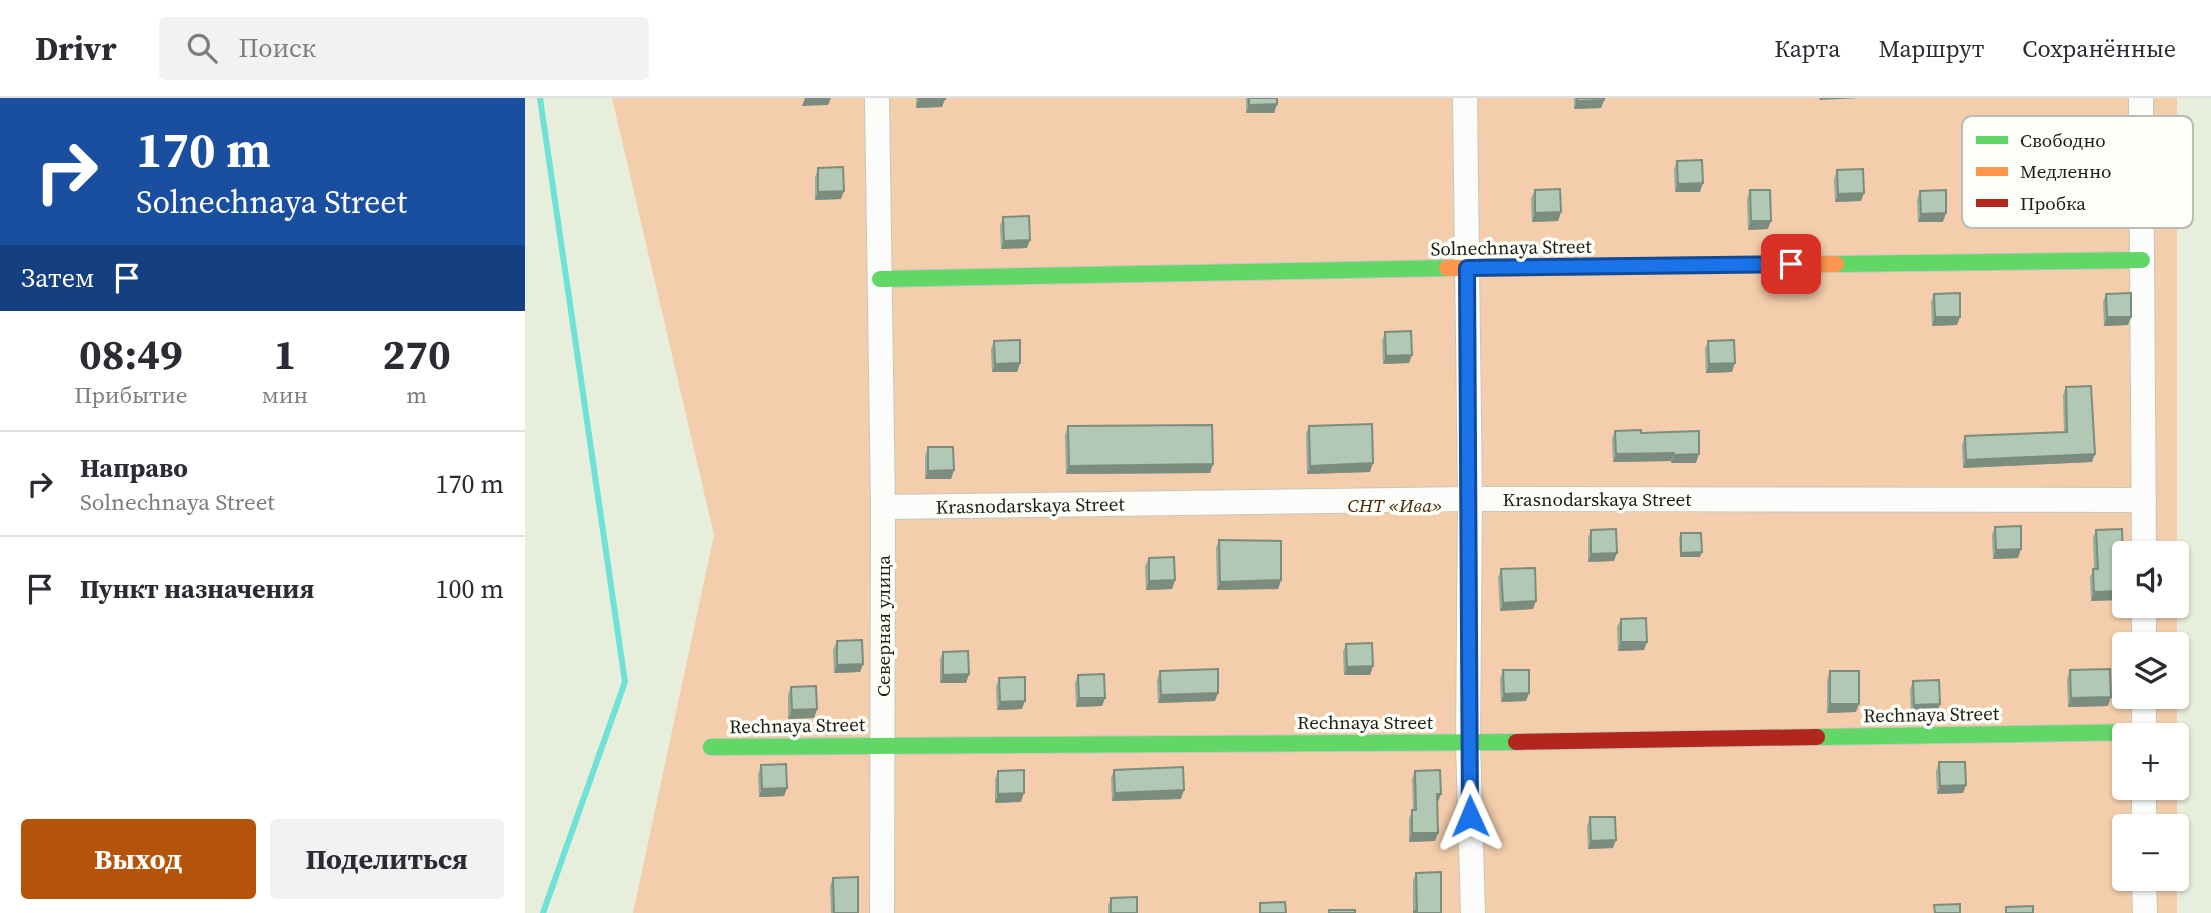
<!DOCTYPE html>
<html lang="ru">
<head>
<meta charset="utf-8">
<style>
  :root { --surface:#fff; --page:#f2f2f3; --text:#2b2b33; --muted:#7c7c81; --line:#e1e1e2; --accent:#b45309 }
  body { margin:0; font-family:"Source Serif 4",serif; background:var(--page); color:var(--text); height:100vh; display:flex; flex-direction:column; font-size:26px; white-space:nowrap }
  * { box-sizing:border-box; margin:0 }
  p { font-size:23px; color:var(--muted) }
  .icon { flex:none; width:38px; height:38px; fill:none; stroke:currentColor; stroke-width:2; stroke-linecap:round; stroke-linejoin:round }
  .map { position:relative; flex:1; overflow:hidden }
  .details { display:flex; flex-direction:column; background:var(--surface); width:525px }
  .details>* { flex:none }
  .hud { background:#1a4fa0; color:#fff; overflow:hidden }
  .fabs { position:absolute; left:1587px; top:443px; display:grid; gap:14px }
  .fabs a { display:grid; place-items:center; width:77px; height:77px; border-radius:7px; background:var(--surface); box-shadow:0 2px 5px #0004; font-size:35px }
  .pin { position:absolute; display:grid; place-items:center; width:60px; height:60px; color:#fff; margin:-30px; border-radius:14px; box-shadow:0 4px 10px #0006 }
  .me { position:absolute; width:77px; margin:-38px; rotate:359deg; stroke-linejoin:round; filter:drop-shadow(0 0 5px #0008) }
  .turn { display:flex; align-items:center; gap:24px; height:147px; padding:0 21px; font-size:32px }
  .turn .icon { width:91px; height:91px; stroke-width:2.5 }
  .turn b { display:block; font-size:49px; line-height:60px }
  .then { display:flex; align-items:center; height:66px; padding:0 21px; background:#0003; gap:14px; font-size:26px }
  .eta { display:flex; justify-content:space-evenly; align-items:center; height:119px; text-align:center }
  .eta b { font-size:42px; font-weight:700; line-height:49px }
  .action { display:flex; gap:14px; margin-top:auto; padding:14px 21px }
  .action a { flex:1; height:80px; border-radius:7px; background:var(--accent); color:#fff; font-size:28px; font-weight:700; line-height:80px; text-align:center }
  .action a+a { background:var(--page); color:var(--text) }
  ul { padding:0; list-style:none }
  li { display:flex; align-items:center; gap:21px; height:105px; padding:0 21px; border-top:2px solid var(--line) }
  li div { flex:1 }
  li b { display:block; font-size:26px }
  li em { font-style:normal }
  header { display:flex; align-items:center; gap:42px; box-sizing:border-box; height:98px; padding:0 35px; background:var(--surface); border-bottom:2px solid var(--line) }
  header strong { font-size:33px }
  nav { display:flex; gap:38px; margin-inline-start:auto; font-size:24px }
  .search { width:490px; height:63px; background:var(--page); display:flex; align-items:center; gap:18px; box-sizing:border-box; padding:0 24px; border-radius:7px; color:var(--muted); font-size:26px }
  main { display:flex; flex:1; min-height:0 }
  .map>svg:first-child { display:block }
  .green { fill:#f4ceac; fill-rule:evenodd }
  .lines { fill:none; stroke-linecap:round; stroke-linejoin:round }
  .stream { stroke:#70e1d8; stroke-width:6 }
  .street-casing { stroke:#c4c9bb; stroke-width:26 }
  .fast-casing { stroke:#c4c9bb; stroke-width:18 }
  .slow-casing { stroke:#c4c9bb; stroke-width:18 }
  .jam-casing { stroke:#c4c9bb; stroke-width:18 }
  .street { stroke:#fcfcfa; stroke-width:24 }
  .fast { stroke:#63d668; stroke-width:16 }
  .slow { stroke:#ff974d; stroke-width:16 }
  .jam { stroke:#b3261e; stroke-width:16 }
  .wall { fill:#98ac9b }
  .shaded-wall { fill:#7c8c7e }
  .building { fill:#b1c8b4; stroke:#7c8c7e; stroke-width:2 }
  .route-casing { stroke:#114b97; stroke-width:18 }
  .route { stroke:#1a73e8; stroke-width:12 }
  .labels { text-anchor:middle; stroke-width:7; stroke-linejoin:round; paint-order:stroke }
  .street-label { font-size:19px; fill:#1c2014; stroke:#fcfff8 }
  .park-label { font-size:19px; font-style:italic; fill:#47250c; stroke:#fcfff8 }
  .key { fill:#fcfff8; stroke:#b9bcb4; stroke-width:2 }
  .key-label { font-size:19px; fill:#1c2014 }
</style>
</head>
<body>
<header>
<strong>Drivr</strong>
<div class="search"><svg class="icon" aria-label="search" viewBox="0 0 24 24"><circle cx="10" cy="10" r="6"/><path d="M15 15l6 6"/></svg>Поиск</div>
<nav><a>Карта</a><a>Маршрут</a><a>Сохранённые</a></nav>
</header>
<main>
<section class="details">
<div class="hud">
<div class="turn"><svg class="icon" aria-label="right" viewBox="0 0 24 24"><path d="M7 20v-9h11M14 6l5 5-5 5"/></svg><div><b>170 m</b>Solnechnaya Street</div></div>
<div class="then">Затем<svg class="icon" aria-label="arrive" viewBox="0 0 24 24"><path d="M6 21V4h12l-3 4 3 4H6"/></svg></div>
</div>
<div class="eta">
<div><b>08:49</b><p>Прибытие</p></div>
<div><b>1</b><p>мин</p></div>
<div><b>270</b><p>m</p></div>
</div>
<ul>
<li><svg class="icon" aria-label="right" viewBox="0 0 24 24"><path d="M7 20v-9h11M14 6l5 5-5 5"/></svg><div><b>Направо</b><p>Solnechnaya Street</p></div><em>170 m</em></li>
<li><svg class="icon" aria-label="arrive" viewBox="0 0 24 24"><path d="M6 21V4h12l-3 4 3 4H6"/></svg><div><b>Пункт назначения</b></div><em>100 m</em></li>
</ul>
<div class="action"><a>Выход</a><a>Поделиться</a></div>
</section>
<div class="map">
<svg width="1686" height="815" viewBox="0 0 1686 815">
  <rect width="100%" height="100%" fill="#e8eedc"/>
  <!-- green -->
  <path class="green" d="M 87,0 L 1652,0 L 1652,815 L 108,815 L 189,437 ZM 1600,455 L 1652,455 L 1652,508 L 1600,508 ZM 1600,546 L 1652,546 L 1652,598 L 1600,598 ZM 1600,637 L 1652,637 L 1652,690 L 1600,690 ZM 1600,728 L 1652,728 L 1652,780 L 1600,780 Z"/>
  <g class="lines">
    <!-- stream -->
    <polyline class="stream" points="15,0 100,584 18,815"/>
    <!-- street casing -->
    <g class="street-casing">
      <g id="street">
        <polyline points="352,0 358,409 357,815"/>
        <polyline points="940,0 945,401 943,645 948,815"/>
        <polyline points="1616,0 1619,455"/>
        <polyline points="358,409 945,401 1619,402"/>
        <polyline points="1619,546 1619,508"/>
        <polyline points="1619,637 1619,598"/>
        <polyline points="1619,690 1619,728"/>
        <polyline points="1619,780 1620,815"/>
      </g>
    </g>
    <!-- fast casing -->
    <g class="fast-casing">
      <g id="fast">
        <polyline points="1311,166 1617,162"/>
        <polyline points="355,181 922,170"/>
        <polyline points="1292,639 1619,634"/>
        <polyline points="186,649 991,644"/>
      </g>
    </g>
    <!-- slow casing -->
    <g class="slow-casing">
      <polyline id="slow" points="922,170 1311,166"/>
    </g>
    <!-- jam casing -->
    <g class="jam-casing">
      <polyline id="jam" points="991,644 1292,639"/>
    </g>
    <!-- street -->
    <use href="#street" class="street"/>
    <!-- fast -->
    <use href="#fast" class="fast"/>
    <!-- slow -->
    <use href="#slow" class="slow"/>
    <!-- jam -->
    <use href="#jam" class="jam"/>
  </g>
  <!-- wall -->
  <g class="wall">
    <polygon points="391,0 420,0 417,9 391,10"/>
    <polygon points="721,0 752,0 752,6 749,15 721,15"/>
    <polygon points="1049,0 1079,0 1076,10 1049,11"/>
    <polygon points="1152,63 1175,94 1150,94 1149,71"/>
    <polygon points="293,70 316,101 290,102 290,79"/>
    <polygon points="1312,72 1336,103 1310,104 1309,81"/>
    <polygon points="1010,92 1036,114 1033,123 1007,124 1006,100"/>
    <polygon points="1225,92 1243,131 1223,132 1222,101"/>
    <polygon points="1395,93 1418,124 1393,124 1392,101"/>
    <polygon points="478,119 502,150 476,151 475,128"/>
    <polygon points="1409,196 1432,227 1407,228 1406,204"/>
    <polygon points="1581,196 1606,219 1603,227 1579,228 1578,204"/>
    <polygon points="860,234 884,265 858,266 857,243"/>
    <polygon points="469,243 495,265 492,274 467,274 466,251"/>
    <polygon points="1183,243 1207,274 1181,275 1180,251"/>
    <polygon points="1541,289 1567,364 1438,370 1437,347 1440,338 1539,335 1538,297"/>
    <polygon points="543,328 688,366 685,375 541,376 540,337"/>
    <polygon points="784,328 845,374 782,376 781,336"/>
    <polygon points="1090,333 1116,335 1171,365 1146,365 1146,363 1088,364 1087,341"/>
    <polygon points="403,349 429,372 426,381 400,381 400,358"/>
    <polygon points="1470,429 1496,451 1493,460 1468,461 1467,437"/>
    <polygon points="1066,432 1089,463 1063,464 1063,440"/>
    <polygon points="1571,432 1595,463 1594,463 1592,502 1566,503 1565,479 1569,471 1568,440"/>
    <polygon points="1156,435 1175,459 1155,459 1154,440"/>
    <polygon points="694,442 756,482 753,491 692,492 691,450"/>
    <polygon points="624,460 650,482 647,491 621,492 620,468"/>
    <polygon points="976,471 1011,503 1008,511 975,513 973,480"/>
    <polygon points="1096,521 1119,552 1093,553 1092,529"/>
    <polygon points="312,543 338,566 335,574 309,575 308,552"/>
    <polygon points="821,546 845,577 819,577 818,554"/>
    <polygon points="418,554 444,576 441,585 415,585 415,562"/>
    <polygon points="978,572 1004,595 1001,603 976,604 975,581"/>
    <polygon points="1545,572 1583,608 1543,609 1542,581"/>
    <polygon points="635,573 690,603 633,605 632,582"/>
    <polygon points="1305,573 1331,614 1302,615 1302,582"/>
    <polygon points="553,577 580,600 577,608 551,609 550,585"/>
    <polygon points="474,580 497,611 472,612 471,589"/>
    <polygon points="1388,583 1412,614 1386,615 1385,592"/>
    <polygon points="266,589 292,611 289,620 263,621 263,597"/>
    <polygon points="1414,664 1441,687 1438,695 1412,696 1411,673"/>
    <polygon points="236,667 262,690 259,698 234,699 233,676"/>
    <polygon points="589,672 656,701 587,703 586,680"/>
    <polygon points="473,673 496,704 470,705 470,681"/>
    <polygon points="890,673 913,704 912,704 910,743 884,744 884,720 888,712 887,681"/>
    <polygon points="1065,719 1088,750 1063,751 1062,728"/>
    <polygon points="891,775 916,815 888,815 888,783"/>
    <polygon points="308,780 333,815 306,815 305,788"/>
    <polygon points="586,800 612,815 583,815 583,808"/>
  </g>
  <!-- shaded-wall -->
  <g class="shaded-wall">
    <polygon points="280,0 306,0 303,7 277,8"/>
    <polygon points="1295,0 1335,0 1294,2"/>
    <polygon points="394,1 420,1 417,9 391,10"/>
    <polygon points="1079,2 1076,10 1049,11 1052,3"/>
    <polygon points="752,6 749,15 721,15 724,7"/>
    <polygon points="1178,85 1175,94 1150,94 1153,86"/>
    <polygon points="319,93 316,101 290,102 293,94"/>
    <polygon points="1339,95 1336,103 1310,104 1313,96"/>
    <polygon points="1036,114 1033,123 1007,124 1010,115"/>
    <polygon points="1421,115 1418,124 1393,124 1396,116"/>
    <polygon points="1226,123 1246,123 1243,131 1223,132"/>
    <polygon points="505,142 502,150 476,151 479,143"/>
    <polygon points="1410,219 1435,219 1432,227 1407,228"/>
    <polygon points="1582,219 1606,219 1603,227 1579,228"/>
    <polygon points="887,257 884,265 858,266 861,258"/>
    <polygon points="495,265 492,274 467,274 470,266"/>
    <polygon points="1210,265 1207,274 1181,275 1184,266"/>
    <polygon points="1149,355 1146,363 1088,364 1091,356"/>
    <polygon points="1174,356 1171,365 1146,365 1149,357"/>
    <polygon points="1570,356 1567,364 1438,370 1441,362"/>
    <polygon points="848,365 845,374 782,376 785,368"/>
    <polygon points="688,366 685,375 541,376 544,368"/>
    <polygon points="429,372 426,381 400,381 403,373"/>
    <polygon points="1496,451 1493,460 1468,461 1471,452"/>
    <polygon points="1177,454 1175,459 1155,459 1156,455"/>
    <polygon points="1593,454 1598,454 1595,463 1590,463"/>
    <polygon points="1092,455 1089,463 1063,464 1066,456"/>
    <polygon points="650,482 647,491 621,492 624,483"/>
    <polygon points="756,482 753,491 692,492 695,484"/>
    <polygon points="1595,493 1592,502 1566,503 1569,494"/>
    <polygon points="1011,503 1008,511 975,513 978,505"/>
    <polygon points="1096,544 1122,544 1119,552 1093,553"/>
    <polygon points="338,566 335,574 309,575 312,567"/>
    <polygon points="848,568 845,577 819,577 822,569"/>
    <polygon points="444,576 441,585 415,585 418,577"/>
    <polygon points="693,595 690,603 633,605 636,597"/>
    <polygon points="1004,595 1001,603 976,604 979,596"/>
    <polygon points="1586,599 1583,608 1543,609 1546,600"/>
    <polygon points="554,600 580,600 577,608 551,609"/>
    <polygon points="500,603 497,611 472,612 475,604"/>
    <polygon points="1305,606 1334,606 1331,614 1302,615"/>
    <polygon points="1415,606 1412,614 1386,615 1389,607"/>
    <polygon points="292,611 289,620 263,621 267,612"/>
    <polygon points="1441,687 1438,695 1412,696 1415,688"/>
    <polygon points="262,690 259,698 234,699 237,691"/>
    <polygon points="659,692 656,701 587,703 590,695"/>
    <polygon points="499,695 496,704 470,705 473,696"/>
    <polygon points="912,696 916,696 913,704 909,704"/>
    <polygon points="887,735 913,735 910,743 884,744"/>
    <polygon points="1091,742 1088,750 1063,751 1066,743"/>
  </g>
  <!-- building -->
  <g class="building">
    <rect x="394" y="0" width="26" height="1"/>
    <polygon points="724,0 752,0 752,6 724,7"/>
    <polygon points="1052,0 1079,0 1079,2 1052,3"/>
    <polygon points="1177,62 1178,85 1153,86 1152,63"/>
    <polygon points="318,69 319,93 293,94 293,70"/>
    <polygon points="1338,71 1339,95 1313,96 1312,72"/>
    <polygon points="1035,91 1036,114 1010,115 1010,92"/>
    <polygon points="1225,92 1245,92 1246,123 1226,123"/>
    <polygon points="1421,92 1421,115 1396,116 1395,93"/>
    <polygon points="504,118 505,142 479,143 478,119"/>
    <polygon points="1435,195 1435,219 1410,219 1409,196"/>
    <polygon points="1606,195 1606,219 1582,219 1581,196"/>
    <polygon points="886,233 887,257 861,258 860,234"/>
    <polygon points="495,242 495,265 470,266 469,243"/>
    <polygon points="1209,242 1210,265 1184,266 1183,243"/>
    <polygon points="1566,288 1570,356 1441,362 1440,338 1542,334 1541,289"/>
    <polygon points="847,326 848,365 785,368 784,328"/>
    <polygon points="687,327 688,366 544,368 543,328"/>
    <polygon points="1116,332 1116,335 1174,333 1174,356 1149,357 1149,355 1091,356 1090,333"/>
    <polygon points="403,349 428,349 429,372 403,373"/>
    <polygon points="1496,428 1496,451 1471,452 1470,429"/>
    <polygon points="1091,431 1092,455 1066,456 1066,432"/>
    <polygon points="1597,431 1598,454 1593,454 1595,493 1569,494 1568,471 1573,471 1571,432"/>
    <polygon points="1156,435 1176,435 1177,454 1156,455"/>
    <polygon points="694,442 756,443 756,482 695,484"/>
    <polygon points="649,459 650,482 624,483 624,460"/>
    <polygon points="1010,470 1011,503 978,505 976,471"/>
    <polygon points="1121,520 1122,544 1096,544 1096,521"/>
    <polygon points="337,542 338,566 312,567 312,543"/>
    <polygon points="847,545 848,568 822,569 821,546"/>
    <polygon points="443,553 444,576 418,577 418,554"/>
    <polygon points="693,571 693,595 636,597 635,573"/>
    <polygon points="1585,571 1586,599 1546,600 1545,572"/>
    <polygon points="978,572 1004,572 1004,595 979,596"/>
    <rect x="1305" y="573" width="29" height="33"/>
    <polygon points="579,576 580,600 554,600 553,577"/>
    <polygon points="500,579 500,603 475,604 474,580"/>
    <polygon points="1414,582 1415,606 1389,607 1388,583"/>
    <polygon points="291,588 292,611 267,612 266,589"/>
    <polygon points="1414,664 1440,664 1441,687 1415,688"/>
    <polygon points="261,666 262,690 237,691 236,667"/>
    <polygon points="658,669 659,692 590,695 589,672"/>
    <polygon points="499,672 499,695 473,696 473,673"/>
    <polygon points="915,672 916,696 912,696 913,735 887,735 887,712 891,712 890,673"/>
    <polygon points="1065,719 1090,719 1091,742 1066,743"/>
    <polygon points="916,774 916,815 889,815 889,813 892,813 891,775"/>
    <polygon points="333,779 333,815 309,815 308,780"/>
    <polygon points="612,799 612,815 586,815 586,800"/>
    <polygon points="760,804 761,815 735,815 735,805"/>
    <polygon points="1435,806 1435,815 1410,815 1409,807"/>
    <polygon points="1508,808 1508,815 1481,815 1481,809"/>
    <rect x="804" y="812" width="26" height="3"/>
  </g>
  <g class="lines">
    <!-- route casing -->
    <g class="route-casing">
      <polyline id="route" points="945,718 942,170 1266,166"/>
    </g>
    <!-- route -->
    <use href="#route" class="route"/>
  </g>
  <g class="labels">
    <!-- street labels -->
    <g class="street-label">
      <text transform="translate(986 149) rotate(-1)" y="7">Solnechnaya Street</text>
      <text x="1072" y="408">Krasnodarskaya Street</text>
      <text transform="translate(505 407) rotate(-1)" y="7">Krasnodarskaya Street</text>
      <text transform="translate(358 528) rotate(-90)" y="7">Северная улица</text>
      <text transform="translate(1406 616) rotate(-1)" y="7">Rechnaya Street</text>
      <text x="840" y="631">Rechnaya Street</text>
      <text transform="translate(272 627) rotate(-1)" y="7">Rechnaya Street</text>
    </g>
    <!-- park labels -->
    <g class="park-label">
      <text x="870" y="414">СНТ «Ива»</text>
    </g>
  </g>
  <!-- legend -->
  <rect x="1437" y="18" width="231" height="112" rx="10" class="key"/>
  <rect x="1451" y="38" width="32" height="8" fill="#63d668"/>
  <rect x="1451" y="69" width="32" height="9" fill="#ff974d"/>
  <rect x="1451" y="101" width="32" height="8" fill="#b3261e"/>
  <g class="key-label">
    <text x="1495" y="49">Свободно</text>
    <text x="1495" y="80">Медленно</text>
    <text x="1495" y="112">Пробка</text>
  </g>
</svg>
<div class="fabs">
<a><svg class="icon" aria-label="sound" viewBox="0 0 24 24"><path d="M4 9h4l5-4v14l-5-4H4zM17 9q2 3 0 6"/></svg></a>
<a><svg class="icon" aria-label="layers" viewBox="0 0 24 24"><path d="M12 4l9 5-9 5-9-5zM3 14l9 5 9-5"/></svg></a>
<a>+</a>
<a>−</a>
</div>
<div class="pin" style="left:1266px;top:166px;background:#d93025"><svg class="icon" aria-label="arrive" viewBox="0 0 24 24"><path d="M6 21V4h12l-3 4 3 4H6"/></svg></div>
<svg class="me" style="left:945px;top:718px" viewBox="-20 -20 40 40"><path d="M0-17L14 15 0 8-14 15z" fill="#1a73e8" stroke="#fff" stroke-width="4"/></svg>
</div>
</main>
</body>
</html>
